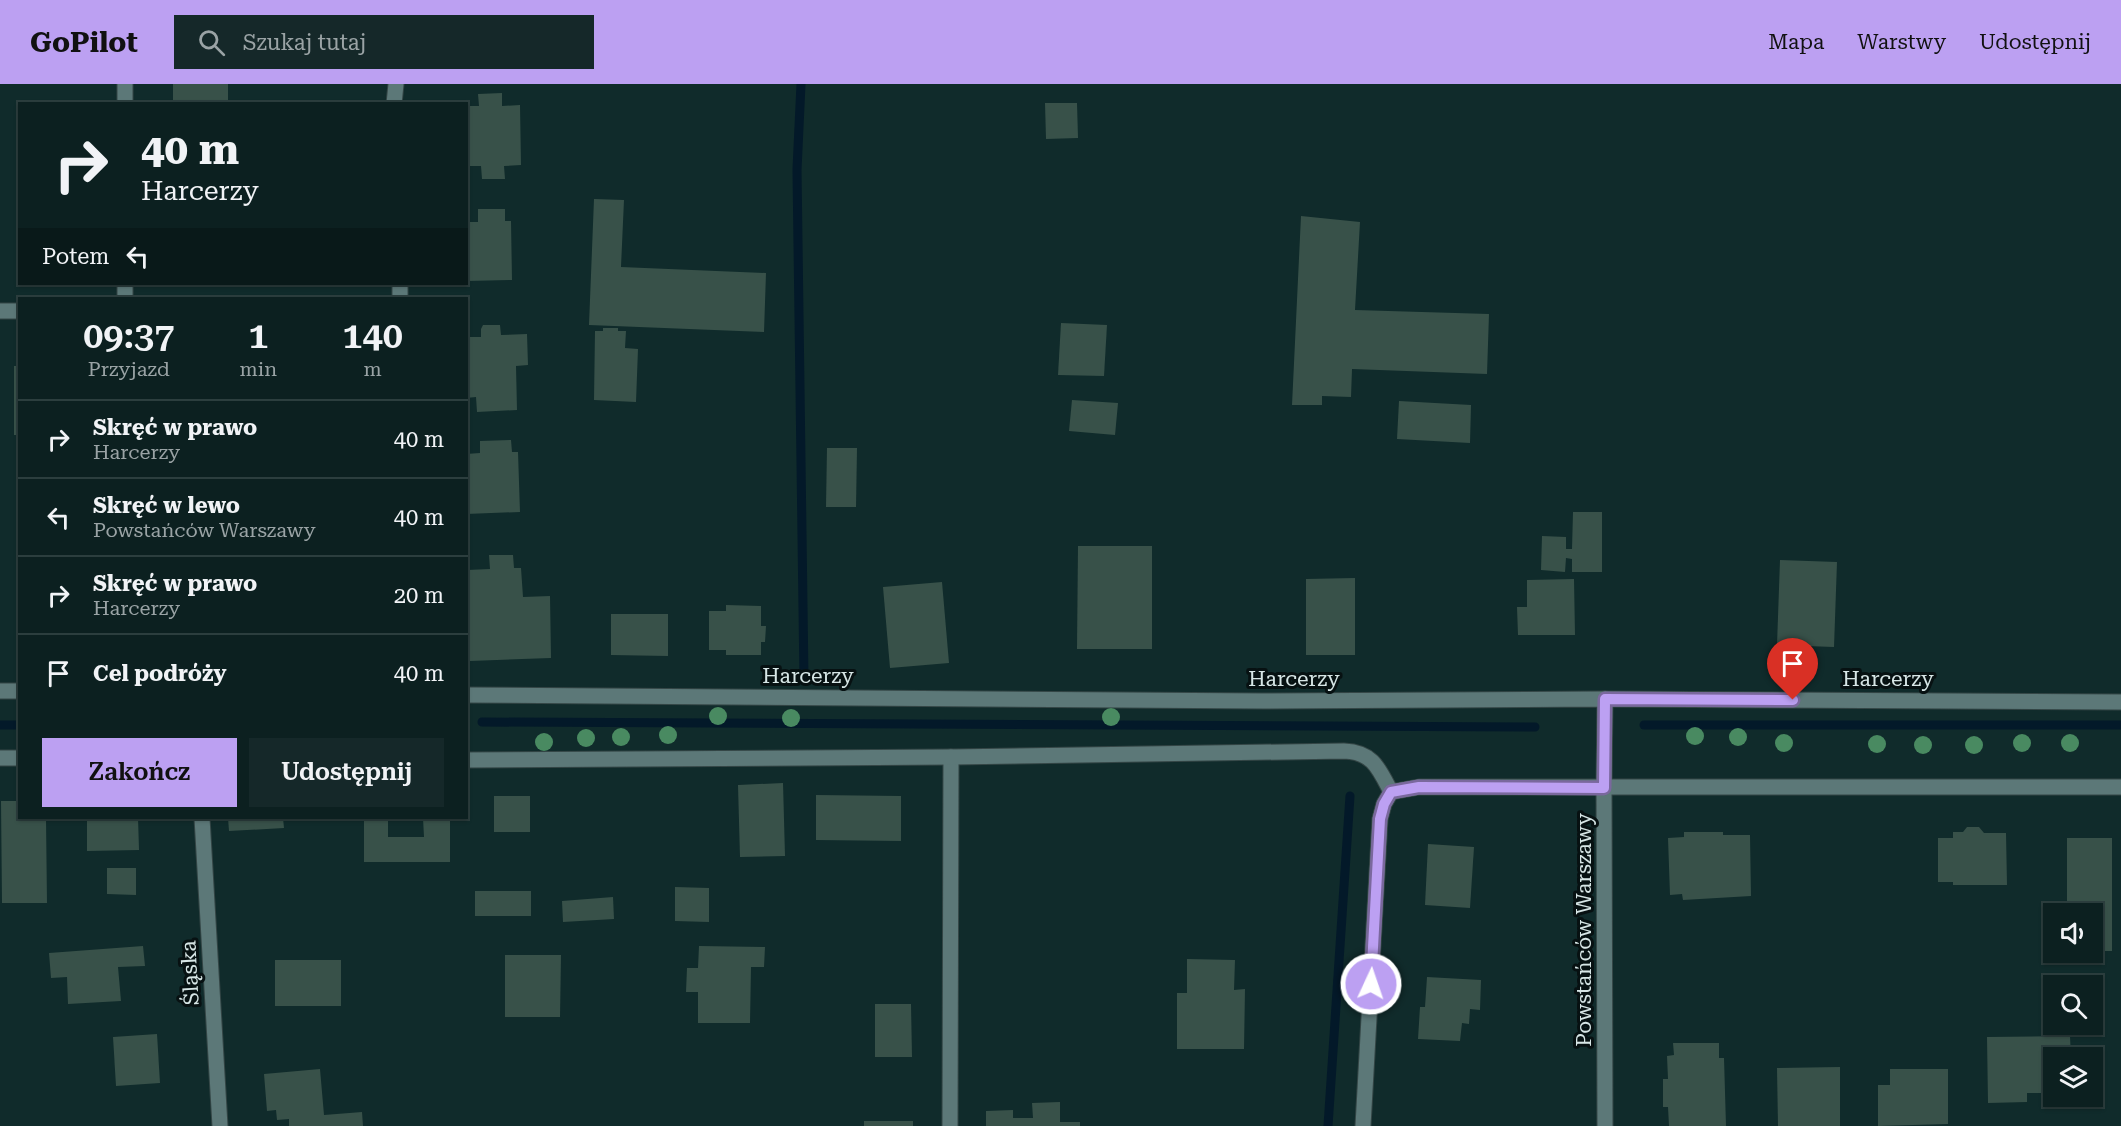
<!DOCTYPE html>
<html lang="pl">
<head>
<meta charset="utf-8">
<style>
  :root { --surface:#0c2020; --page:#152829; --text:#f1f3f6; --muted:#9aa3a5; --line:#2c3e3e; --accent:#bca0f2 }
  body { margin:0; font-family:"Roboto Serif",serif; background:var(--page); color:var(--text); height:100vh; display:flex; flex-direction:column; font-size:22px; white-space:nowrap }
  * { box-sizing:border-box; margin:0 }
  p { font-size:20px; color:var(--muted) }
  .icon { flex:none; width:33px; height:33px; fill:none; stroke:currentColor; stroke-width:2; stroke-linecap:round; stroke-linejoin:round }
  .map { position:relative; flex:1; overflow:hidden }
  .side { position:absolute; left:18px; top:213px; width:450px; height:522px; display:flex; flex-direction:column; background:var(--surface); border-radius:0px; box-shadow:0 2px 4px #0004,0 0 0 2px var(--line) }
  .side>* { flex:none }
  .top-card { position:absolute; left:18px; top:18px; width:450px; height:183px; border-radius:0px; box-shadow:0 2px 4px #0004,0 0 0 2px var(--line); background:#0c2020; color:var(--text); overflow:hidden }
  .buttons { position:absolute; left:2043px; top:819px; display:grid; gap:12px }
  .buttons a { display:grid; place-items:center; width:60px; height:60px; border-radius:0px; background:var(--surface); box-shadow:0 2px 4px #0004,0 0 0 2px var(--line); font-size:30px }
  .pin { position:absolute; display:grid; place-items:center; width:51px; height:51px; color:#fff; margin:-62px -26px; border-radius:50% 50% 50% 0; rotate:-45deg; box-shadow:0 0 6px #0007 }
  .pin .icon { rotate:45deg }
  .me { position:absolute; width:66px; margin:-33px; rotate:3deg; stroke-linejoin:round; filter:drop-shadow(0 0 4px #0008) }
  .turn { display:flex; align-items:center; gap:21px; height:126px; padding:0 24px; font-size:27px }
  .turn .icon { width:78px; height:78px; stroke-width:2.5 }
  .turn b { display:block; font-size:42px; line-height:51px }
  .then { display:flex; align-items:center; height:57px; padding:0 24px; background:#0003; gap:12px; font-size:22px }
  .eta { display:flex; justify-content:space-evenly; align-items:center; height:102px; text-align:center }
  .eta b { font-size:36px; font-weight:600; line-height:42px }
  .button { display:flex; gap:12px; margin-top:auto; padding:12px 24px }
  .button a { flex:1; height:69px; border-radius:0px; background:var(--accent); color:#111; font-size:24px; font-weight:600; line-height:69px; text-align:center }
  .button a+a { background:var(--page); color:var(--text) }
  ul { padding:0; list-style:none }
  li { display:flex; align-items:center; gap:18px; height:78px; padding:0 24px; border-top:2px solid var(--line) }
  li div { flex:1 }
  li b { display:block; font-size:22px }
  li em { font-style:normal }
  header { display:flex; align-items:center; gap:36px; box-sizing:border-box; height:84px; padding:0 30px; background:var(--accent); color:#111 }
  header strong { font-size:28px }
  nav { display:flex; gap:33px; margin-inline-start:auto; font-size:21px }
  .search { width:420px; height:54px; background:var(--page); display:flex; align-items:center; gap:15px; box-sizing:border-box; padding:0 21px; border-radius:0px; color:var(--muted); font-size:22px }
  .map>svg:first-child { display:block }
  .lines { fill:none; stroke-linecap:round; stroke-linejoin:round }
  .stream { stroke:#031929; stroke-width:9 }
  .building { fill:#385149 }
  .street-casing { stroke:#344646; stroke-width:17 }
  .secondary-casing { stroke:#344646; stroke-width:17 }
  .street { stroke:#5c7878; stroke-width:15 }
  .secondary { stroke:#5c7878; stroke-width:15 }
  .tree { fill:#498a61 }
  .route-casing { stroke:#7a689d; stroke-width:15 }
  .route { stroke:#bca0f2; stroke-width:10 }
  .labels { text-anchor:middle; stroke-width:6; stroke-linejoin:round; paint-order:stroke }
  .street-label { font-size:21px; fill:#d7e6e6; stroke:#071112 }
</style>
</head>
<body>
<header>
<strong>GoPilot</strong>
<div class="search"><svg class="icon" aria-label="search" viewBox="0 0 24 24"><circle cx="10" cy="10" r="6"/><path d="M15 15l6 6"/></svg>Szukaj tutaj</div>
<nav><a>Mapa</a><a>Warstwy</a><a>Udostępnij</a></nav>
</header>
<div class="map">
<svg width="2121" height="1042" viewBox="0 0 2121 1042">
  <rect width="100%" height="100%" fill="#102b2b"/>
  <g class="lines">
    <!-- stream -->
    <g class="stream">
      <polyline points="801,0 797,86 804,596"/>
      <polyline points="482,638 1535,643"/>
      <polyline points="0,641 20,641"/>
      <polyline points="1644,641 2121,641"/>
      <polyline points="1328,1042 1350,712"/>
    </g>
  </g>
  <!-- building -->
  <g class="building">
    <rect x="173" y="0" width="55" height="20"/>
    <polygon points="502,9 502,22 520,21 521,81 504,82 505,95 482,95 481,82 466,82 466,22 479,22 478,10"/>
    <polygon points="1045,19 1077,19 1078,54 1046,55"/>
    <rect x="16" y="81" width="4" height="50"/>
    <polygon points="594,115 624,116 621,183 766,189 764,248 589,241"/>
    <polygon points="478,125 505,125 505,137 511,137 512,196 466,197 466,138 478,138"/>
    <polygon points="1301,132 1360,138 1355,226 1489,230 1487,290 1352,285 1351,313 1322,312 1322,321 1292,321"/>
    <polygon points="1061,239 1107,241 1104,292 1058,291"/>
    <polygon points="483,241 500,241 501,251 527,250 528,281 516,282 517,326 477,328 476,313 466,314 466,253 481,253 481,245"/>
    <polygon points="603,244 618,244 618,247 626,247 625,264 638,265 636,318 594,316 595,247 603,247"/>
    <rect x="14" y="282" width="6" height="69"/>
    <polygon points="1072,316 1118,319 1115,351 1069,347"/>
    <polygon points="1399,317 1471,321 1470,359 1397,355"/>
    <polygon points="511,356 512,368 518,368 520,428 466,430 466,370 480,369 480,357"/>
    <polygon points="827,364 857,364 856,423 826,423"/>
    <polygon points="1573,428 1602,428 1602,488 1572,488 1572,475 1566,474 1565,488 1541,486 1542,452 1566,453 1566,465 1572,465"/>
    <polygon points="1078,462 1152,462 1152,565 1077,565"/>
    <polygon points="489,471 513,471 514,484 521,484 523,513 550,512 551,574 470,577 467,486 490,485"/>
    <polygon points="1780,476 1837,478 1834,563 1777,561"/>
    <polygon points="1355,494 1355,571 1306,571 1306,495"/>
    <polygon points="1574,495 1575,551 1518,551 1517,523 1527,523 1527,496"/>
    <polygon points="942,498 949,579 890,584 883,503"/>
    <polygon points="726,521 761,522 761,542 766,542 765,558 761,558 761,571 726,571 726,566 709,566 709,527 726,527"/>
    <polygon points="611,530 668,530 668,572 611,571"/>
    <polygon points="783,699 785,772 740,773 738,701"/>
    <polygon points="816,711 901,712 901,757 816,756"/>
    <rect x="494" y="712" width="36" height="36"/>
    <polygon points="1,717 20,717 20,734 46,734 47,819 2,819"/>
    <polygon points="87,734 138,734 139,766 87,767"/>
    <polygon points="228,734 283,734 284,744 229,747"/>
    <polygon points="364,734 388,734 388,753 424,753 423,734 450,734 450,778 364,778"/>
    <polygon points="1967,743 1979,743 1984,749 2006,749 2007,801 1953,801 1953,798 1938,798 1938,754 1953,754 1953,748 1963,748"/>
    <polygon points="1684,748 1723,748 1723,751 1750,751 1751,812 1683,816 1682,810 1670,811 1668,754 1684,753"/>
    <polygon points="2067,754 2112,754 2112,867 2092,867 2092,830 2067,830"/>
    <polygon points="1428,760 1474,763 1470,824 1425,821"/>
    <polygon points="107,784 136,784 136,811 107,810"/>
    <polygon points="675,803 709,804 709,838 675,837"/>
    <rect x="475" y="807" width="56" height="25"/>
    <polygon points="613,813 614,835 563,838 562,817"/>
    <polygon points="143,862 145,882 118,883 121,917 68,920 67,893 51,894 49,869"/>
    <polygon points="699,862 765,863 764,883 751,883 750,939 698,939 698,908 686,908 687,884 698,884"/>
    <polygon points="505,871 561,871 560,933 505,933"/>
    <polygon points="1187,875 1235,876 1234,906 1245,905 1244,965 1177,965 1177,909 1187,909"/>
    <rect x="275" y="876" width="66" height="46"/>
    <polygon points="1427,893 1481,896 1480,926 1470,925 1469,940 1462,939 1460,957 1418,955 1420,923 1425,923"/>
    <polygon points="875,920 911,920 912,973 875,973"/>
    <polygon points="157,950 160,999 116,1002 113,953"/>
    <polygon points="2070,952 2071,974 2054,974 2054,1009 2027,1009 2027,1018 1988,1019 1987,953"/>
    <polygon points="1673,959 1719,959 1719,974 1724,974 1726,1042 1669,1042 1668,1023 1663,1023 1663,995 1668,995 1667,972 1674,971"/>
    <polygon points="1840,983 1840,1042 1778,1042 1777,984"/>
    <polygon points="320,985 324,1031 362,1028 363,1042 289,1042 289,1035 277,1036 276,1026 267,1027 264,990"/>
    <polygon points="1890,985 1948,985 1948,1040 1878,1042 1878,1001 1890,1001"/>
    <polygon points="1060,1018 1060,1038 1080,1038 1080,1042 986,1042 986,1027 1013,1026 1013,1034 1033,1034 1032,1019"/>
    <rect x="864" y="1037" width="49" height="5"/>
  </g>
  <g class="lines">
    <!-- street casing -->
    <g class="street-casing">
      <g id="street">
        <polyline points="125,20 125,0"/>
        <polyline points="394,20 396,0"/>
        <polyline points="125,200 125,214"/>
        <polyline points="400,200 400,214"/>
        <polyline points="0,227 20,227"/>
        <polyline points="1605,615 2121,618"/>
        <polyline points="1604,704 1605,1042"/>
        <polyline points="202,734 220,1042"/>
        <polyline points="950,1042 951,673"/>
        <polyline points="1363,1042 1380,735 1384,720 1391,708"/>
      </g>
    </g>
    <!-- secondary casing -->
    <g class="secondary-casing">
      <g id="secondary">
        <polyline points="0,607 20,607"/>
        <polyline points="466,611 1263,617 1605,615 1604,704"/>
        <polyline points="0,674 20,674"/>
        <path d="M 466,676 L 951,673 L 1344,667 C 1373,668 1379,685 1391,708 L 1419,703 L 2121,703"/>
      </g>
    </g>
    <!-- street -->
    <use href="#street" class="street"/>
    <!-- secondary -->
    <use href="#secondary" class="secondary"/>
  </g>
  <!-- trees -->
  <g class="tree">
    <circle cx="718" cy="632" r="9"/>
    <circle cx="1111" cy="633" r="9"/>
    <circle cx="791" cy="634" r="9"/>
    <circle cx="668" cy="651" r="9"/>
    <circle cx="1695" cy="652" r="9"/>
    <circle cx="621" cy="653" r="9"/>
    <circle cx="1738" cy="653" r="9"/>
    <circle cx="586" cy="654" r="9"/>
    <circle cx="544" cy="658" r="9"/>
    <circle cx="1784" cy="659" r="9"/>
    <circle cx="2022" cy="659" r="9"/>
    <circle cx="2070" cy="659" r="9"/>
    <circle cx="1877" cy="660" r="9"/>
    <circle cx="1923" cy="661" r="9"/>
    <circle cx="1974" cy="661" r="9"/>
  </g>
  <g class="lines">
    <!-- route casing -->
    <g class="route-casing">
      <polyline id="route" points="1371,900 1380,735 1384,720 1391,708 1419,703 1604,704 1605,615 1793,616"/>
    </g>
    <!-- route -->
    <use href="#route" class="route"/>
  </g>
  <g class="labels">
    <!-- street labels -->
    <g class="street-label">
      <text x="808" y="599">Harcerzy</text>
      <text x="1294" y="602">Harcerzy</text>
      <text x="1888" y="602">Harcerzy</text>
      <text transform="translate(1584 846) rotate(-90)" y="7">Powstańców Warszawy</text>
      <text transform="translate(190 889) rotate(-93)" y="7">Śląska</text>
    </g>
  </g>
</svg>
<div class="buttons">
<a><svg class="icon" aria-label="sound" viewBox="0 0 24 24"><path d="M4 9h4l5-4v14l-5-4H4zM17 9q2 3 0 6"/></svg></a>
<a><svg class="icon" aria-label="search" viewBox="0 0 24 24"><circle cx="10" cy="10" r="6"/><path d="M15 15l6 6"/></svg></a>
<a><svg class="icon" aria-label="layers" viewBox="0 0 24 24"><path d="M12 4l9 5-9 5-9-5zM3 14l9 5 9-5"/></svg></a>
</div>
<div class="pin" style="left:1793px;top:616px;background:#d93025"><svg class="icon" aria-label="arrive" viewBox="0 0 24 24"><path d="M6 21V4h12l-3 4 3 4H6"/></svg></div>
<svg class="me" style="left:1371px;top:900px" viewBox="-20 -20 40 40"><circle r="17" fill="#bca0f2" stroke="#fff" stroke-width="3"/><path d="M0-11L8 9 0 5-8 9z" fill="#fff"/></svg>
<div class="top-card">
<div class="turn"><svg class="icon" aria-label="right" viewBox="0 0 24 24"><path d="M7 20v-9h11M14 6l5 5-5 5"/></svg><div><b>40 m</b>Harcerzy</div></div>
<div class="then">Potem<svg class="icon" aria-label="left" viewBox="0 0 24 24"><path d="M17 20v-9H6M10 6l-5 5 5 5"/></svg></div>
</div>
<section class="side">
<div class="eta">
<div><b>09:37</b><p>Przyjazd</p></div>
<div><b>1</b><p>min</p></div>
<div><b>140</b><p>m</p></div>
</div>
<ul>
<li><svg class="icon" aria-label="right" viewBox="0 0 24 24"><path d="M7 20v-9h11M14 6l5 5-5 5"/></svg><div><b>Skręć w prawo</b><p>Harcerzy</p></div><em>40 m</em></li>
<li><svg class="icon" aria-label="left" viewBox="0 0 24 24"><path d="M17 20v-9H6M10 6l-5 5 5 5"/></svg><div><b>Skręć w lewo</b><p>Powstańców Warszawy</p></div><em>40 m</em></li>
<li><svg class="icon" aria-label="right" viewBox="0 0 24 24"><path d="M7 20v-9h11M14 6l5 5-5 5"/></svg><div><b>Skręć w prawo</b><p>Harcerzy</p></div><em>20 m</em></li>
<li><svg class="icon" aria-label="arrive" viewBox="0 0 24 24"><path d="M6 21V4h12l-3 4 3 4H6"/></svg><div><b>Cel podróży</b></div><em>40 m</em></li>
</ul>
<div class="button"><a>Zakończ</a><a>Udostępnij</a></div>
</section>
</div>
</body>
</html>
